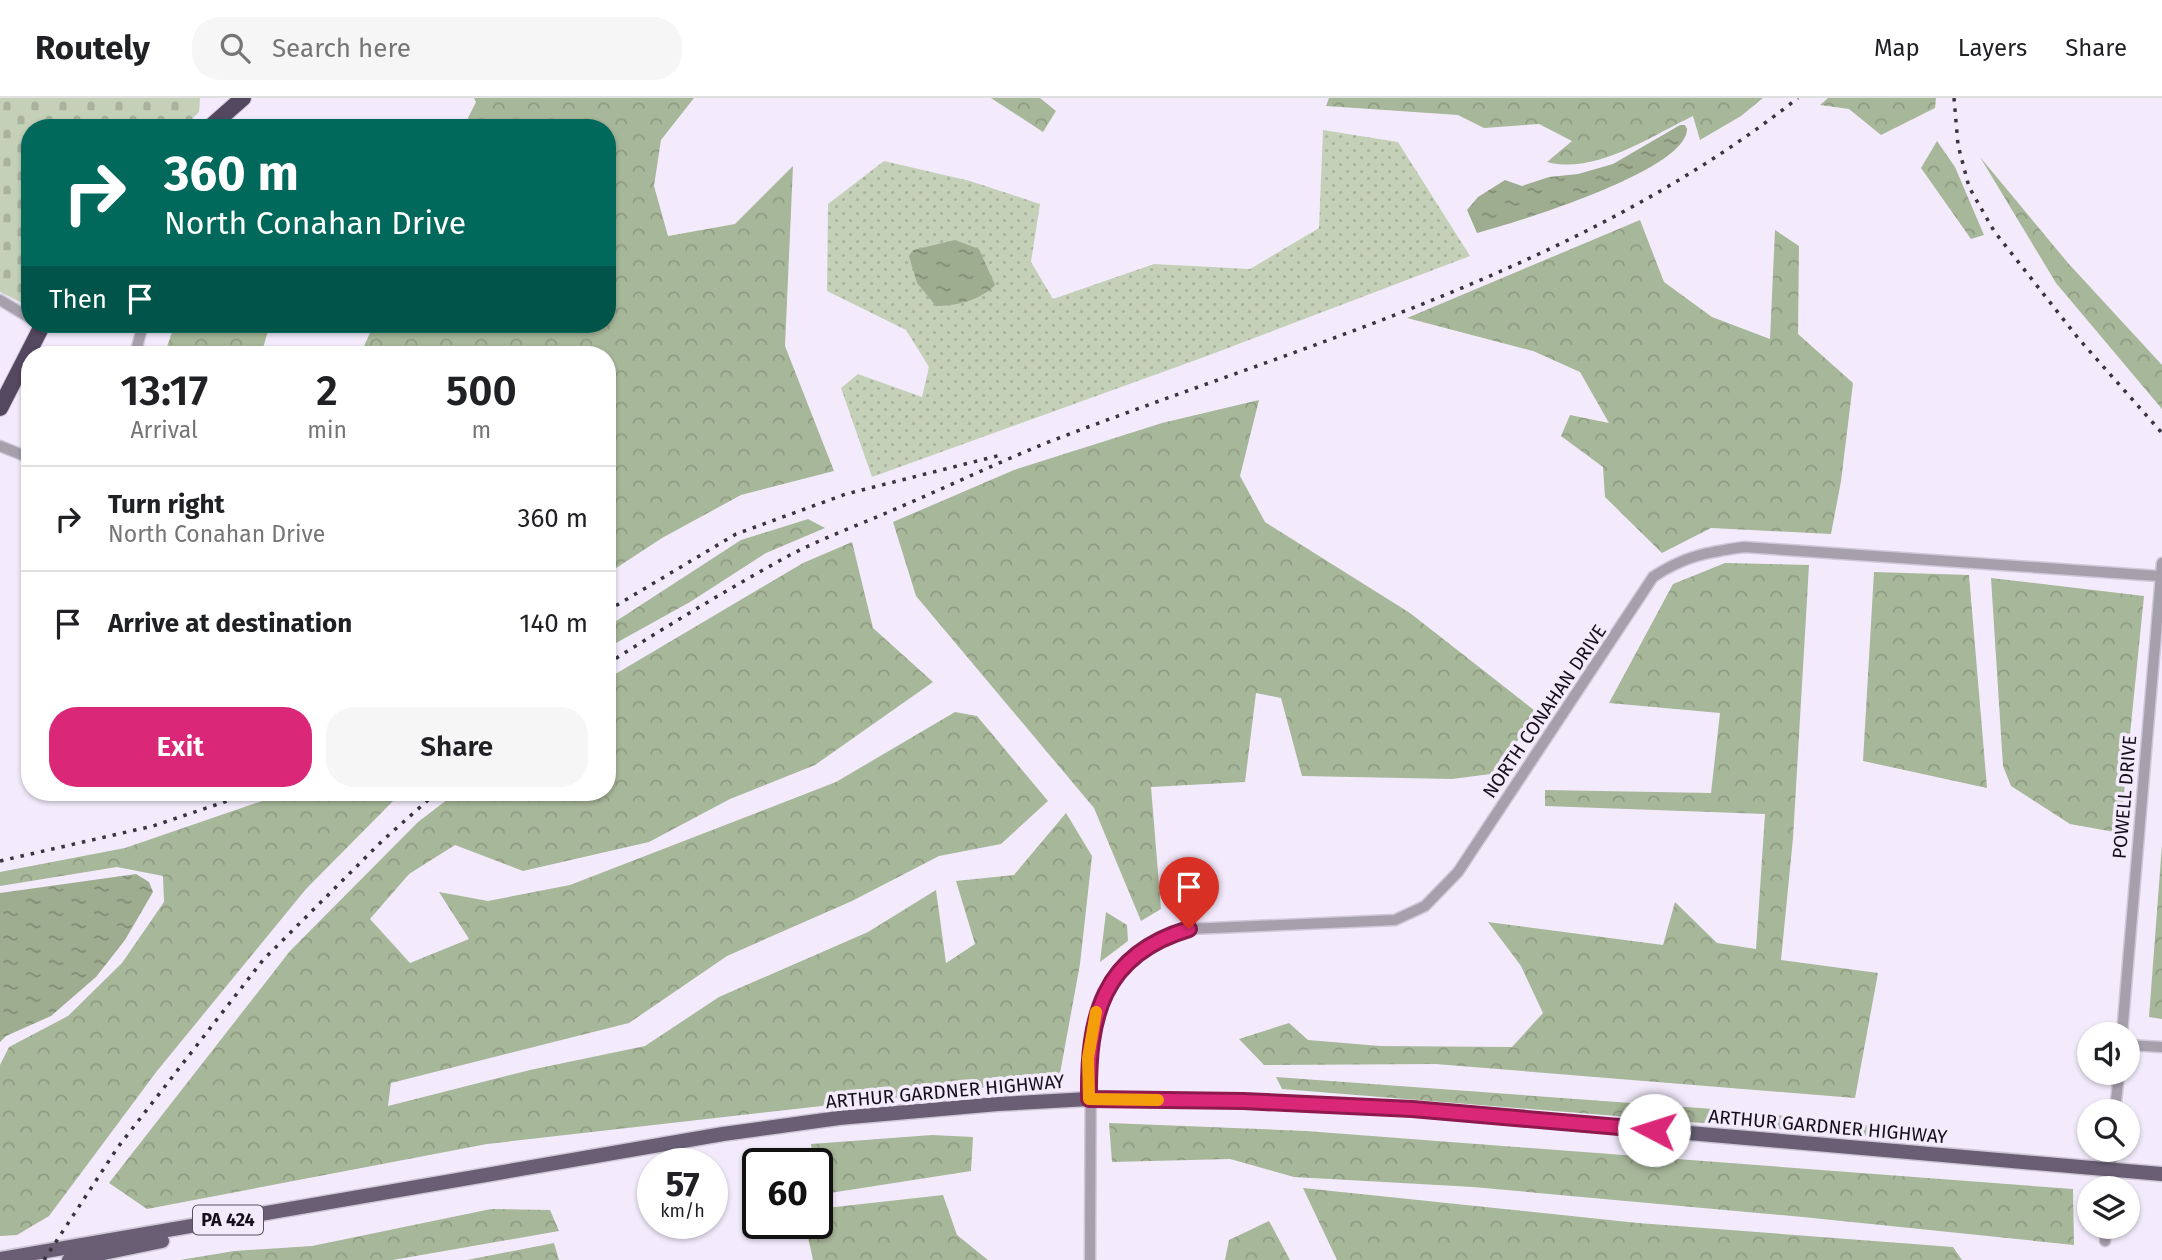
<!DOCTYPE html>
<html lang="en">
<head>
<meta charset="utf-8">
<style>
  :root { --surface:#fff; --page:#f6f6f6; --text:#202124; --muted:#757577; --line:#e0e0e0; --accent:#db2777 }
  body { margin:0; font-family:"Fira Sans",sans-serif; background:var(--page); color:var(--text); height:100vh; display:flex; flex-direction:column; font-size:26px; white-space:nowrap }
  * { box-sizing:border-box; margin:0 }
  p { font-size:23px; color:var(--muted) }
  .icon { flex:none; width:38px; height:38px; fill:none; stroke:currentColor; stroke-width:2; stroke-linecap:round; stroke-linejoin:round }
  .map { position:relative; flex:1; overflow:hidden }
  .drawer { position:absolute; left:21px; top:248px; width:595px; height:455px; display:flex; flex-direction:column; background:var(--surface); border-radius:28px; box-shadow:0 2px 5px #0004 }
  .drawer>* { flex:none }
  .banner { position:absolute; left:21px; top:21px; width:595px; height:214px; border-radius:28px; box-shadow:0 2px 5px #0004; background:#00695c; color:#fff; overflow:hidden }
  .controls { position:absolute; left:2077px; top:924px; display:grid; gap:14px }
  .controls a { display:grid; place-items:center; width:63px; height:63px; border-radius:50%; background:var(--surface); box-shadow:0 2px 5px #0004; font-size:35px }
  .speed { position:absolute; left:637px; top:1050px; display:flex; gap:14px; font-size:35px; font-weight:700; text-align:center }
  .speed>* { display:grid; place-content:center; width:91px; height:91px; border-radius:50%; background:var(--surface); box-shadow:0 2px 5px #0004; line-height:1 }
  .speed small { font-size:18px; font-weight:400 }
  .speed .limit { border:4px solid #111; border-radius:10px; background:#fff; color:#111 }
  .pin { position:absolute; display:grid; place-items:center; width:60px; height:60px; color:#fff; margin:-72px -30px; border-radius:50% 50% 50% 0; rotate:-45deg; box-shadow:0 0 7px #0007 }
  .pin .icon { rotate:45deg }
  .me { position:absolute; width:77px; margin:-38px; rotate:275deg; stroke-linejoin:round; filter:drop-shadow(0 0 5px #0008) }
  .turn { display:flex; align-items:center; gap:24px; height:147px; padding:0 28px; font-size:32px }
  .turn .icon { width:91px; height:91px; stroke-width:2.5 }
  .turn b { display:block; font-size:49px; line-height:60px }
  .then { display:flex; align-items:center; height:66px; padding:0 28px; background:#0003; gap:14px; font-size:26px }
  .eta { display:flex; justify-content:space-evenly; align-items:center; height:119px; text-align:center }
  .eta b { font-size:42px; font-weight:600; line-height:49px }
  .cta { display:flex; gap:14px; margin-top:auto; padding:14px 28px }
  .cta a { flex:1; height:80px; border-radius:28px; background:var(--accent); color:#fff; font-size:28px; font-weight:600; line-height:80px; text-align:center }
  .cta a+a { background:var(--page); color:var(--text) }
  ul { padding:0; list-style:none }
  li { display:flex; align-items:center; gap:21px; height:105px; padding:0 28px; border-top:2px solid var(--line) }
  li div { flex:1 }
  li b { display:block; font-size:26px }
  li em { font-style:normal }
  header { display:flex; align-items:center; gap:42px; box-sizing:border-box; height:98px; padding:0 35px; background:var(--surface); border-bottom:2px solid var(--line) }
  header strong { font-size:33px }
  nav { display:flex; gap:38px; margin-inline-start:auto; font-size:24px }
  .search { width:490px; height:63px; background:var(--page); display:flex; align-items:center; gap:18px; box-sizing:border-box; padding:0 24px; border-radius:28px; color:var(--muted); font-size:26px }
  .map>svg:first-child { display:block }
  .grass { fill:url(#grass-dots) }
  .forest { fill:url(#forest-crowns) }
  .cemetery { fill:url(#cemetery-stones) }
  .water { fill:url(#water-ripples) }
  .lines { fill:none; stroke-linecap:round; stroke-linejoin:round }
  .minor-casing { stroke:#cfc8d8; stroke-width:13 }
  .major-casing { stroke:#cfc8d8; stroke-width:17 }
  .highway-casing { stroke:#cfc8d8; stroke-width:18 }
  .minor { stroke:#a69fac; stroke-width:10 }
  .major { stroke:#695e74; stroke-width:14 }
  .highway { stroke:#544760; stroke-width:16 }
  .rail { stroke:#39343f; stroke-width:3.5; stroke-dasharray:3.5 7; stroke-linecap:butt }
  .route-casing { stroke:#8e194d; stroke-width:18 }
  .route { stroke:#db2777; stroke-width:12 }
  .slow { stroke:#f59e0b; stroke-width:12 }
  .labels { text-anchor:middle; stroke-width:7; stroke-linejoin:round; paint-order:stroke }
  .shield { fill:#f3ebfc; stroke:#57515d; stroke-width:2 }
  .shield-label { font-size:18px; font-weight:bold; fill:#140f19 }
  .street-label { font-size:19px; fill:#140f19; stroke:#f3ebfc }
</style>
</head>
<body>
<header>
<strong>Routely</strong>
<div class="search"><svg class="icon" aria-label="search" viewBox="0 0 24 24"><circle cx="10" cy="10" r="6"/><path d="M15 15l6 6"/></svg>Search here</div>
<nav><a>Map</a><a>Layers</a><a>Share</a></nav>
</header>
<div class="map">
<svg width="2162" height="1162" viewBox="0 0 2162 1162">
  <defs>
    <pattern id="grass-dots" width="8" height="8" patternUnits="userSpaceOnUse" patternTransform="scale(1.75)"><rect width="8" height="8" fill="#c4d1b8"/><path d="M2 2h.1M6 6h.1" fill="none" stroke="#a8b29e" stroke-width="1.8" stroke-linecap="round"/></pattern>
    <pattern id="forest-crowns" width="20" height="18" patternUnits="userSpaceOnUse" patternTransform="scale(1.75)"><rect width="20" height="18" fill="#a7b799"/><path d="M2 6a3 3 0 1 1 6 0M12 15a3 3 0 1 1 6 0" fill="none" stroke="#8f9c83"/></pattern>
    <pattern id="cemetery-stones" width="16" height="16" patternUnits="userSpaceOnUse" patternTransform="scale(1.75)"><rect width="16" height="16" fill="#c4d1b8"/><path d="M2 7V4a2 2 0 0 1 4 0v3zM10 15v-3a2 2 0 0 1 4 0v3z" fill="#a8b29e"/></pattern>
    <pattern id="water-ripples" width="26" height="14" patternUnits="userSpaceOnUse" patternTransform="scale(1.75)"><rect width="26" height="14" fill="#9ead8f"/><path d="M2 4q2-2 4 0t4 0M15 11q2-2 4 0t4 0" fill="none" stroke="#808b74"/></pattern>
  </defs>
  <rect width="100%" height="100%" fill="#f3ebfc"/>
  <!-- grass -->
  <polygon class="grass" points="1323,32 1398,44 1470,158 1207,258 872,379 841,290 858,276 922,299 929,269 906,232 827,193 828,106 884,63 970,83 1040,106 1031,164 1053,201 1154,166 1250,171 1319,130"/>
  <!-- forest -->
  <g class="forest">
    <polygon points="474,0 694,0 661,42 654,88 668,138 735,126 793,68 785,248 834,373 741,397 662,440 607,476 607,257 360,257 374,226 607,226 607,30 463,30 476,4"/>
    <polygon points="991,0 1040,0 1056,13 1043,34"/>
    <path d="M 1329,0 L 1763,0 L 1741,18 L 1700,42 L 1693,18 C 1651,38 1595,77 1547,64 L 1572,43 L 1539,26 L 1484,30 L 1458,17 L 1326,8 Z"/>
    <polygon points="1828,0 1936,0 1935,10 1881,37 1849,11 1820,7"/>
    <polygon points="1937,43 1955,69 1984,137 1971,141 1921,70"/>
    <polygon points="1980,59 2068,165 2162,267 2162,311 2056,185"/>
    <polygon points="1640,122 1664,184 1712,219 1770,241 1775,132 1799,148 1798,236 1853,285 1841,383 1831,436 1711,430 1662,455 1605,399 1603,369 1561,338 1570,317 1609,325 1580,274 1533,253 1407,220"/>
    <polygon points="175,226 270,226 261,257 164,257"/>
    <polygon points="1259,302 1240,378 1265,424 1410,515 1539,616 1491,676 1452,681 1302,678 1281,600 1256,595 1245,684 1151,689 1161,811 1141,823 1094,710 916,498 893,424 1014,372 1162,325"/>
    <polygon points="808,421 825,430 766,455 690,504 607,550 607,529 741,442"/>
    <polygon points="852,444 873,530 933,584 815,667 730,701 649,744 523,773 455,747 409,776 370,821 410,865 469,841 439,794 488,803 570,787 836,684 955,614 977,618 1048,703 1001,746 939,758 852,803 727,858 629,925 391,985 388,1008 530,972 645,948 719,899 868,834 936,792 946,865 975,846 956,783 1014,777 1066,715 1092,758 1080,866 1059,981 487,1046 147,1111 109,1085 290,853 418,724 456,695 607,695 607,581 803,465"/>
    <polygon points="1725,465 1809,467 1793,740 1781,862 1878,875 1855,1000 1435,966 1264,967 1239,941 1289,925 1308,942 1380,948 1512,949 1543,915 1521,868 1488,824 1663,847 1675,804 1717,845 1756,851 1765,716 1545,708 1545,692 1711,695 1720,615 1609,605 1673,486"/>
    <polygon points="1874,474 1969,477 1987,690 1863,663"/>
    <polygon points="1991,480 2144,498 2120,735 2070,726 2011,688 2003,668"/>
    <polygon points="285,695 401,695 306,791 157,973 49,1118 17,1137 0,1138 0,967 9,949 68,918 122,865 164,804 163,778 117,769 0,788 0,774 125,750"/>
    <polygon points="2162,747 2162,921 2149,919"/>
    <polygon points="1106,814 1127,827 1128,843 1100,864"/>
    <polygon points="1276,979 1741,1013 1926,1034 1925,1043 1282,991"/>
    <polygon points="1109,1025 1306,1033 2073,1091 2074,1147 1803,1119 1473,1089 1294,1079 1230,1061 1112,1064"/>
    <polygon points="932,1037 973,1039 971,1073 817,1097 817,1066 795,1066 813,1061 811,1046"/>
    <polygon points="1303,1090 1638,1125 1953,1149 1962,1162 1337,1162"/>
    <polygon points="943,1097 957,1137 988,1162 813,1162 805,1125 817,1125 817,1111"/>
    <polygon points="491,1111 550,1112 559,1133 393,1162 180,1162 234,1153 312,1148"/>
    <polygon points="1269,1123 1290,1162 1225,1162 1229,1142"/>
    <polygon points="554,1145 559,1162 467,1162"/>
  </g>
  <!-- cemetery -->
  <polygon class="cemetery" points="0,0 200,0 199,14 183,30 30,30 30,209 0,194"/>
  <!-- water -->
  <g class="water">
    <path d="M 1680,27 L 1685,27 L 1687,31 C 1687,73 1514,125 1477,135 L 1467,112 L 1478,99 L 1505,82 L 1522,88 L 1549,79 L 1578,76 L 1613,66 Z"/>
    <path d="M 955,142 L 979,151 L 995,187 C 981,202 956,208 936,208 L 917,185 L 909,158 L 913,152 Z"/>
    <polygon points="136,776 149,784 153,794 125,842 96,879 51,918 6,938 0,944 0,795"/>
  </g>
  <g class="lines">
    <!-- minor casing -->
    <g class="minor-casing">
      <g id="minor">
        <polyline points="0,202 30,220"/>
        <polyline points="135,257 143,226"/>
        <polyline points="0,348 30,360"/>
        <polyline points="2122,936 2162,465"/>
        <polyline points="2128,947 2162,949"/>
        <polyline points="2115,1013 2119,975"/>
        <polyline points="2109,1090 2112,1052"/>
        <polyline points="2105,1143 2106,1129"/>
        <path d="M 1090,1162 L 1091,935 C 1104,884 1136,846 1189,831 L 1395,822 L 1425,808 L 1458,774 L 1653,479 C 1684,458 1708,454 1744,449 L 2159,478"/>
      </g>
    </g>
    <!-- major casing -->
    <g class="major-casing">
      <g id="major">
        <polyline points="0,1161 723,1036 839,1020 998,1006 1089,1001 1243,1003 1412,1011 2162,1076"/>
        <polyline points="69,1162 162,1143"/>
      </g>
    </g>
    <!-- highway casing -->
    <g class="highway-casing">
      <g id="highway">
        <polyline points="209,30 243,0"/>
        <polyline points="0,310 43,226"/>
      </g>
    </g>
    <!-- minor -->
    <use href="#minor" class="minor"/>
    <!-- major -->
    <use href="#major" class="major"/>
    <!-- highway -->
    <use href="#highway" class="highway"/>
    <!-- rail -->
    <g class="rail">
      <polyline points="1954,0 1958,47 1969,89 1994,133 2078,240 2162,335"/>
      <polyline points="607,513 736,436 846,396 1001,357"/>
      <path d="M 607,566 C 667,528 728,491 790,457 C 825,439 864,425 900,409 C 949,388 997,365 1046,345 C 1305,245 1576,175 1798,0"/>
      <polyline points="0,763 153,728 251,695"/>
      <polyline points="44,1162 118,1049 263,862 382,743 436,695"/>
    </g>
  </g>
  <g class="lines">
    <!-- route casing -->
    <g class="route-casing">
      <path id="route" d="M 1189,831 C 1101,857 1088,920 1089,1001 L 1243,1003 L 1412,1011 L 1654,1032"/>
    </g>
    <!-- route -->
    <use href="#route" class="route"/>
    <!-- slow -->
    <polyline class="slow" points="1096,914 1088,960 1089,1001 1158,1002"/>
  </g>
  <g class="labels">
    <!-- shield labels -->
    <rect class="shield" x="193" y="1107.5" width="70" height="29" rx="5"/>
    <g class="shield-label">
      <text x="228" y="1128">PA 424</text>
    </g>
    <!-- street labels -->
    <g class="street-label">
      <text transform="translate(1544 613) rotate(-56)" y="7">NORTH CONAHAN DRIVE</text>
      <text transform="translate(2124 699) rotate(-85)" y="7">POWELL DRIVE</text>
      <text transform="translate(945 993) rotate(-5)" y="7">ARTHUR GARDNER HIGHWAY</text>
      <text transform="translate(1828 1028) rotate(5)" y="7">ARTHUR GARDNER HIGHWAY</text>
    </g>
  </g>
</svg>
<div class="controls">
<a><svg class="icon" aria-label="sound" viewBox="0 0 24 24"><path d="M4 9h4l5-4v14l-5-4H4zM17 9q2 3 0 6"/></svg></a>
<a><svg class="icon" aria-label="search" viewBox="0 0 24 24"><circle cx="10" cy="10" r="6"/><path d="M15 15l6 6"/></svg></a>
<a><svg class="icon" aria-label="layers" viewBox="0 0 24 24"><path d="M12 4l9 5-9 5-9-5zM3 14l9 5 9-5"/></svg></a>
</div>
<div class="speed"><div>57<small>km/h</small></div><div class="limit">60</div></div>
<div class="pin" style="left:1189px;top:831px;background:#d93025"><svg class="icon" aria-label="arrive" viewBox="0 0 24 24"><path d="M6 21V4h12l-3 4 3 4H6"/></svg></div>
<svg class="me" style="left:1654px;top:1032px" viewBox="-20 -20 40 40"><circle r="19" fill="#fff"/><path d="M0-13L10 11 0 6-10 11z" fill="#db2777"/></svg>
<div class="banner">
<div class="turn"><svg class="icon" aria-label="right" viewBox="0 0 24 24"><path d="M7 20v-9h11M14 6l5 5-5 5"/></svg><div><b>360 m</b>North Conahan Drive</div></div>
<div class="then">Then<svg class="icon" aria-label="arrive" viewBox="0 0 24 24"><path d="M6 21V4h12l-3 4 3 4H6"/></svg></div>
</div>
<section class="drawer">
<div class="eta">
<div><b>13:17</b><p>Arrival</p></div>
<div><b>2</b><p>min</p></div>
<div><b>500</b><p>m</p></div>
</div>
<ul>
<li><svg class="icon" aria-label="right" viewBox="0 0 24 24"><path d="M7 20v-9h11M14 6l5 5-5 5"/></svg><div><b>Turn right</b><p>North Conahan Drive</p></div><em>360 m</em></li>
<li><svg class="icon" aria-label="arrive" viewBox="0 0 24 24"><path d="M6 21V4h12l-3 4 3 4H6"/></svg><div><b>Arrive at destination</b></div><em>140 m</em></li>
</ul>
<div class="cta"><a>Exit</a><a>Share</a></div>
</section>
</div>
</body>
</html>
